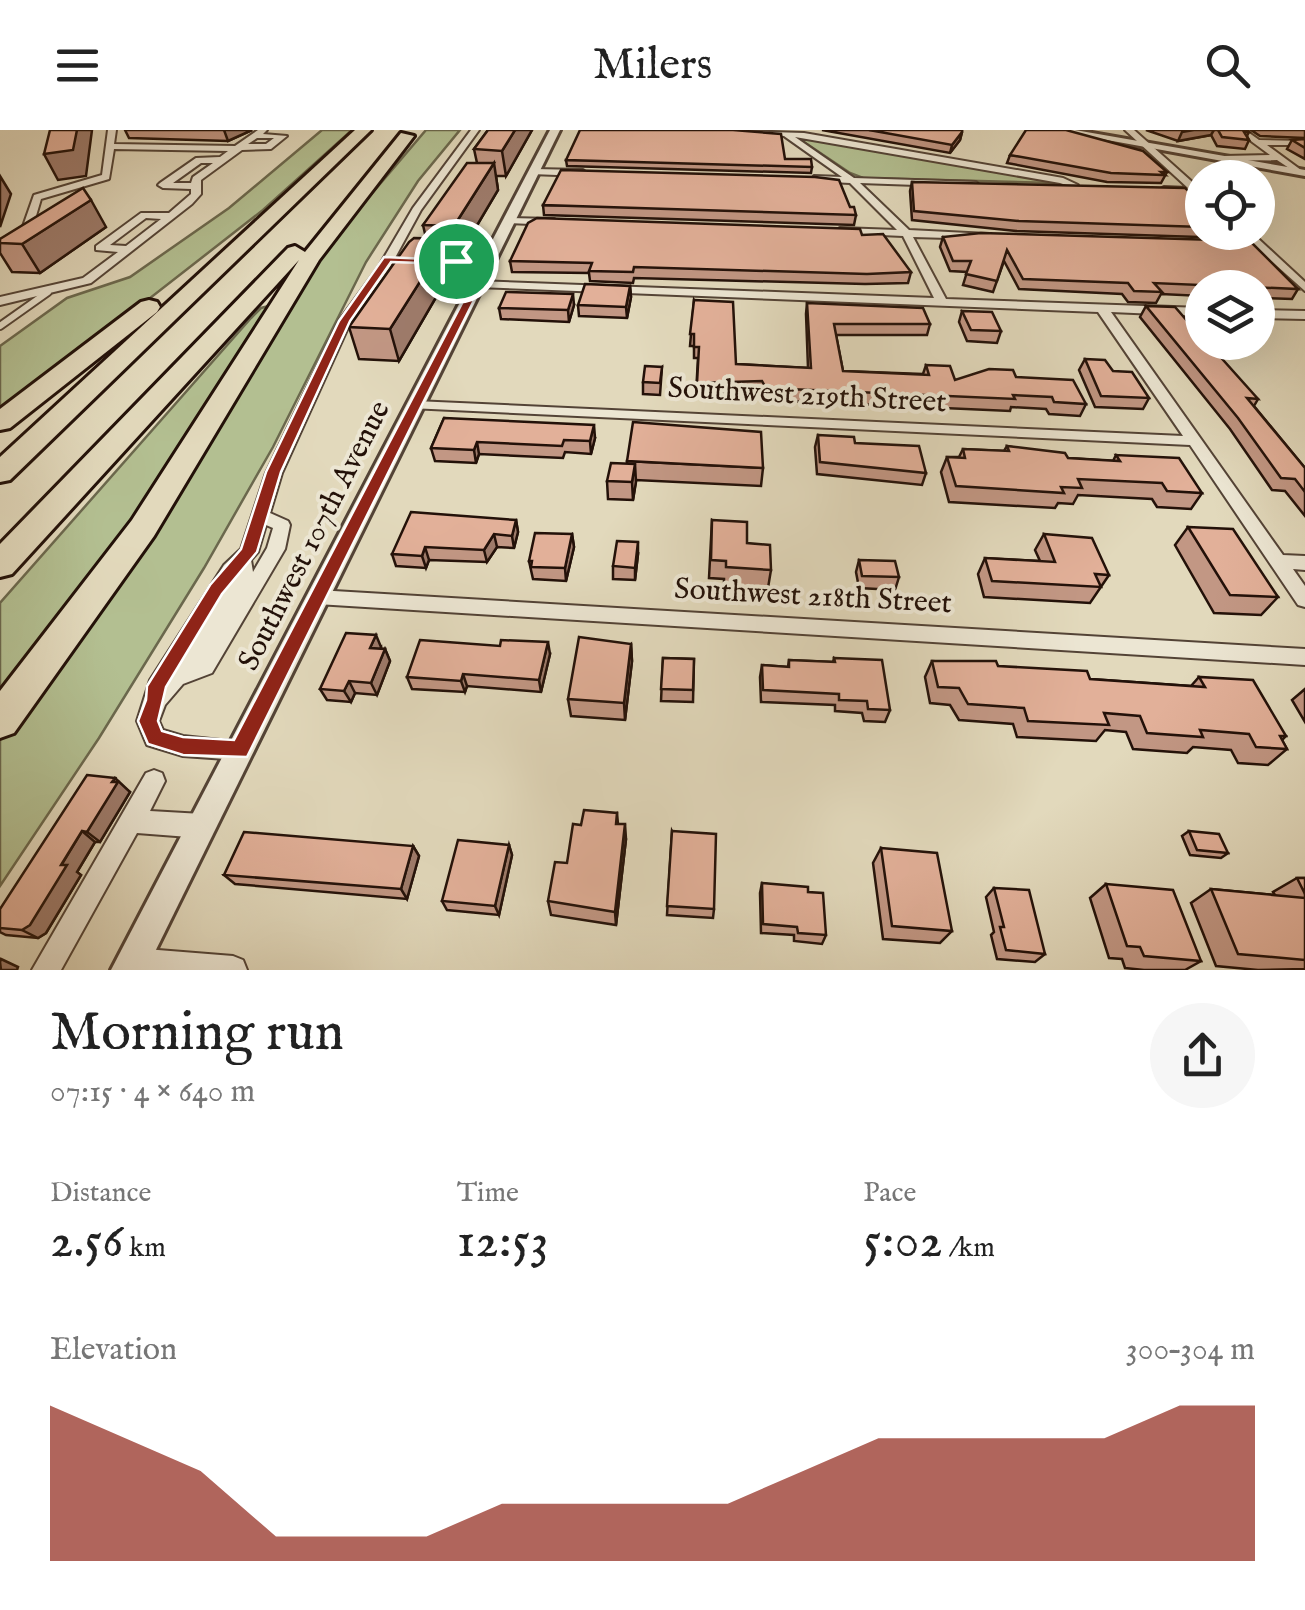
<!DOCTYPE html>
<meta charset="utf-8">
<style>
body{margin:0;font-family:"IM FELL English",serif;background:#f6f6f6;color:#222;height:100vh;display:flex;flex-direction:column;font-size:38px;white-space:nowrap}
*{box-sizing:border-box;margin:0}
p{font-size:32px;color:#767676}
.icon{flex:none;width:55px;height:55px;fill:none;stroke:currentColor;stroke-width:2;stroke-linecap:round;stroke-linejoin:round}
.map{position:relative;height:840px;overflow:hidden}
.panel{display:flex;flex-direction:column;background:#fff;flex:1}
.panel>*{flex:none}
.tools{position:absolute;left:1185px;top:30px;display:grid;gap:20px}
.tools a{display:grid;place-items:center;width:90px;height:90px;border-radius:50%;background:#fff;box-shadow:0 10px 40px #0002;font-size:50px}
.pin{position:absolute;display:grid;place-items:center;width:85px;height:85px;color:#fff;margin:-42px;border:5px solid #fff;border-radius:50%;box-shadow:0 2px 10px #0007}
.round{display:grid;place-items:center;flex:none;width:105px;height:105px;border-radius:52px;background:#f6f6f6}
.head{display:flex;align-items:center;justify-content:space-between;height:170px;padding:0 50px}
h1{font-size:55px;font-weight:600;line-height:75px}
.stats{display:grid;grid-template-columns:repeat(3,1fr);gap:15px;height:170px;padding:10px 50px}
.stats div{display:grid;align-content:center}
.stats b{font-size:50px;font-weight:600}
.stats small{font-size:28px;font-weight:400}
.stats p{font-size:28px}
.chart{height:280px;padding:20px 50px}
.chart p{display:flex;justify-content:space-between}
.chart svg{width:100%;height:180px;margin-top:10px;fill:#8f2418;opacity:.7}
header{display:flex;justify-content:space-between;align-items:center;height:130px;padding:0 50px;background:#fff;font-size:45px;font-weight:600}
.map>svg:first-child{display:block}
</style>
<header><svg class="icon" aria-label="menu" viewBox="0 0 24 24"><path d="M4 6h16M4 12h16M4 18h16"/></svg>Milers<svg class="icon" aria-label="search" viewBox="0 0 24 24"><circle cx="10" cy="10" r="6"/><path d="M15 15l6 6"/></svg></header>
<div class="map">
<svg width="1305" height="840" viewBox="0 0 1305 840">
<rect width="100%" height="100%" fill="#e2d9bc"/>
<filter id="stains"><feTurbulence type="fractalNoise" baseFrequency=".002" numOctaves="4"/><feColorMatrix values="0 0 0 0 .2 0 0 0 0 .09 0 0 0 0 .02 0 0 0 .5 -.17"/></filter>
<radialGradient id="worn" r=".72"><stop offset=".6" stop-color="#630" stop-opacity="0"/><stop offset="1" stop-color="#630" stop-opacity=".3"/></radialGradient>
<g fill="#b3bf91" stroke="#6b684d" stroke-width="2.5">
<polygon points="322,0 352,0 263,80 0,285 0,216 67,168 130,147 229,78"/>
<polygon points="426,0 460,0 418,51 366,132 273,317 204,438 99,608 0,756 0,610 67,520 322,122"/>
<polygon points="804,8 1052,51 1054,53 863,48 850,43 801,10"/>
<polygon points="269,176 148,380 0,579 0,473 251,188 261,178"/>
</g>
<g fill="none" stroke-linecap="round" stroke-linejoin="round">
<g stroke="#534336" stroke-width="10">
<polyline id="service" points="0,196 48,162"/>
</g>
<g stroke="#534336" stroke-width="4">
<g id="minor">
<path d="M108 0H116L114 14 235 16 258 0H267L263 4 287 6 271 19 242 20 201 50V64L192 74 91 153 0 175V167L83 148 118 122 96 120V116L141 83H169L191 64V59L163 58 158 55 160 53 196 28 220 27 228 21 114 19 109 49 41 69 30 106 0 122V115L21 102 34 65 102 45ZM257 8H274L266 14H248ZM201 33H213L193 47 191 53H173ZM146 88 161 89 126 116 110 115Z"/>
<path d="M471 0H479L421 80 390 137 351 191 282 343 270 383 288 391 290 395 285 419 212 543 183 554 165 575 159 591 163 600 183 606 248 613 251 620 248 627 240 630 183 626 147 615 137 591 150 550 224 435 241 419 266 343 339 191 379 136 413 78ZM266 395 273 398 267 418 253 442 251 430 258 422Z"/>
<polygon points="708,0 804,3 1063,48 1078,55 1078,59 1060,53 795,7 854,48 976,52 978,54 973,57 860,53 909,100 988,104 989,106 984,109 913,107 946,169 1202,178 1202,186 1111,182 1283,425 1305,426 1305,440 1293,439 1305,456 1305,477 1298,475 1190,315 410,278 408,275 415,271 1183,306 1098,182 477,157 471,154 477,151 934,168 903,106 836,103 835,101 840,98 897,100 850,53 811,51 814,46 842,47 784,6"/>
<polygon points="1125,0 1134,0 1200,59 1201,64 1161,62 1159,60 1164,57 1188,58"/>
<polygon points="1236,0 1245,0 1259,10 1305,11 1305,15 1267,15 1305,43 1298,44 1277,30 1221,31 1224,26 1270,25"/>
<polygon points="534,39 583,40 587,43 583,46 531,44"/>
<polygon points="509,88 554,89 559,92 554,95 505,93 504,91"/>
<polygon points="1239,102 1251,102 1305,152 1305,161"/>
<polygon points="428,127 488,129 493,132 488,135 424,132 423,130"/>
<polygon points="1258,180 1305,181 1305,189 1258,188"/>
<polygon points="317,460 1305,519 1305,535 317,474 310,472 308,467 310,462"/>
<polygon points="154,640 162,643 165,651 150,681 202,684 210,688 214,696 210,704 202,708 137,703 61,840 32,840 146,643"/>
<polygon points="133,818 233,826 243,830 247,840 123,840 120,831 124,822"/>
</g>
</g>
<g stroke="#534336" stroke-width="6">
<g id="tertiary">
<polygon points="550,0 560,0 146,840 111,840"/>
<polygon points="1052,0 1075,0 1305,40 1305,46"/>
</g>
</g>
<g stroke="#231109" stroke-width="6">
<g id="motorway">
<polygon points="355,0 371,0 10,350 0,352 0,327"/>
<polygon points="401,3 414,6 319,130 154,406 14,603 0,608 0,561 132,390 299,130 12,444 0,447 0,414 288,118 295,116 305,122"/>
<polygon points="149,170 157,172 160,177 157,182 10,298 0,300 0,279 141,172"/>
</g>
</g>
<use href="#service" stroke="#ece6d3" stroke-width="6"/>
<use href="#minor" fill="#ece6d3" fill-rule="evenodd"/>
<use href="#tertiary" fill="#ece6d3" fill-rule="evenodd"/>
<use href="#motorway" fill="#e2d9bc" fill-rule="evenodd"/>
</g>
<g fill="#c29784" stroke="#231109" stroke-width="2.5">
<polygon points="125,0 252,0 228,11 129,8"/>
<polygon points="488,0 532,0 506,46 496,46 498,60 460,124 450,124 453,138 399,231 359,229 349,197 426,108 423,95 477,33 474,19"/>
<polygon points="822,0 962,0 962,2 960,10 950,23"/>
<polygon points="1146,0 1247,0 1249,2 1247,6 1249,10 1245,19 1217,16 1211,5 1178,11"/>
<polygon points="1251,0 1305,0 1305,8 1260,6"/>
<polygon points="1305,9 1305,29 1287,19 1292,10"/>
<polygon points="1010,25 1167,42 1161,53 1107,52 1007,33"/>
<polygon points="785,29 812,37 811,43 567,36 566,30"/>
<polygon points="912,52 1202,72 1202,102 1232,102 1229,108 1016,101 912,90 910,61"/>
<polygon points="543,75 850,77 856,85 854,95 544,85"/>
<polygon points="106,97 40,143 12,142 0,123 0,109"/>
<polygon points="862,105 911,142 908,153 865,154 634,148 633,153 590,151 589,143 512,142 510,131"/>
<polygon points="943,107 1298,159 1292,169 1258,168 1258,158 1202,158 1202,166 1161,164 1156,173 1128,172 1122,164 1019,159 1004,131 993,162 963,155 967,142 950,141 940,117"/>
<polygon points="630,156 631,167 627,188 579,186 578,175"/>
<polygon points="694,170 736,234 808,238 806,184 807,173 930,194 927,205 836,205 843,241 923,244 926,235 955,250 1016,247 1086,274 1080,286 1049,284 1046,279 1011,277 1010,281 765,270 760,263 696,264 698,228 694,228 694,216 690,216"/>
<polygon points="574,175 569,192 501,189 499,178"/>
<polygon points="1146,176 1258,269 1254,276 1305,338 1305,386 1285,361 1272,360 1230,299 1140,187"/>
<polygon points="962,181 1001,201 997,213 967,211 959,192"/>
<polygon points="1085,229 1113,241 1149,268 1143,279 1095,277 1079,240"/>
<polygon points="662,237 660,265 643,264 643,252"/>
<polygon points="444,288 595,308 591,324 565,322 563,328 479,324 476,333 435,331 431,318"/>
<polygon points="818,305 855,313 926,343 922,355 817,344 815,317"/>
<polygon points="1007,316 1068,328 1113,331 1116,325 1202,363 1191,379 1157,377 1152,369 1078,365 1073,374 1058,373 1055,378 949,372 941,342 947,327 959,327 963,319 1004,321"/>
<polygon points="627,331 763,338 761,356 636,350 633,370 608,369 607,351 627,334"/>
<polygon points="516,390 518,402 514,418 497,417 487,432 429,430 426,438 396,436 392,424"/>
<polygon points="712,390 747,413 771,440 768,458 724,455 724,449 709,448"/>
<polygon points="1188,397 1278,467 1261,485 1214,483 1175,415"/>
<polygon points="572,404 574,417 566,451 533,449 529,431"/>
<polygon points="1044,404 1109,445 1090,473 984,467 978,444 985,428 1040,431 1035,420"/>
<polygon points="638,424 635,450 613,449 613,436"/>
<polygon points="859,430 899,447 895,460 859,458 856,442"/>
<polygon points="631,514 632,531 625,590 571,586 568,569"/>
<polygon points="381,517 381,519 385,519 390,531 377,565 355,563 351,572 327,570 320,559"/>
<polygon points="550,524 541,562 467,556 465,562 412,559 407,547"/>
<polygon points="663,528 694,529 693,572 661,571"/>
<polygon points="834,528 890,580 885,592 864,591 862,583 835,581 835,575 761,572 760,547 762,535 788,537 789,530 833,532"/>
<polygon points="932,531 998,536 1090,549 1191,556 1199,547 1286,606 1282,610 1287,619 1268,635 1238,633 1231,620 1193,617 1187,623 1133,619 1126,602 1105,600 1096,611 1017,607 1013,594 959,590 950,575 930,573 925,547"/>
<polygon points="1305,559 1305,592 1292,570"/>
<polygon points="126,659 130,662 100,712 95,712 77,742 81,745 46,803 38,808 6,805 0,802 0,779"/>
<polygon points="617,683 618,694 626,709 616,795 551,785 548,771 567,733 581,695"/>
<polygon points="672,701 714,779 713,788 667,785"/>
<polygon points="1189,701 1228,723 1221,728 1190,725 1182,706"/>
<polygon points="509,715 512,725 499,785 447,780 442,771"/>
<polygon points="413,716 419,726 407,769 235,754 224,745"/>
<polygon points="881,718 952,801 940,813 883,809 873,733"/>
<polygon points="1297,748 1305,748 1305,839 1258,840 1216,836 1191,773 1211,759 1275,765 1273,762"/>
<polygon points="762,753 808,762 826,805 822,814 794,811 794,805 761,803 760,763"/>
<polygon points="1106,754 1201,831 1185,840 1144,840 1125,838 1122,829 1109,828 1090,768"/>
<polygon points="994,758 1045,824 1035,832 997,829 991,805 994,802 986,767"/>
</g>
<g fill="#9e7b6b" stroke="#231109" stroke-width="2.5">
<polygon points="77,0 92,0 86,46 58,50 44,24"/>
<polygon points="224,0 252,0 228,11"/>
<polygon points="515,0 532,0 506,46 502,21"/>
<polygon points="1194,0 1214,0 1211,5 1178,11 1182,2"/>
<polygon points="962,2 960,10 950,23 952,15"/>
<polygon points="494,33 498,60 460,124 454,96"/>
<polygon points="0,46 11,64 0,97"/>
<polygon points="91,70 106,97 40,143 22,114"/>
<polygon points="447,109 453,138 399,231 390,199"/>
<polygon points="630,156 631,167 627,188 626,177"/>
<polygon points="573,164 574,175 569,192 568,180"/>
<polygon points="594,295 595,308 591,324 590,311"/>
<polygon points="477,312 479,324 476,333 474,320"/>
<polygon points="635,334 636,352 633,370 632,352"/>
<polygon points="516,390 518,402 514,418 512,406"/>
<polygon points="494,404 497,417 487,432 484,420"/>
<polygon points="572,404 574,417 566,451 565,438"/>
<polygon points="638,412 638,424 635,450 635,438"/>
<polygon points="425,417 429,430 426,438 422,426"/>
<polygon points="376,505 381,517 376,530 370,518"/>
<polygon points="548,512 550,524 541,562 539,550"/>
<polygon points="631,514 632,531 625,590 624,573"/>
<polygon points="385,519 390,531 377,565 371,553"/>
<polygon points="463,544 467,556 465,562 461,551"/>
<polygon points="349,551 355,563 351,572 344,561"/>
<polygon points="115,648 130,662 100,712 87,702"/>
<polygon points="625,694 626,709 616,795 615,782"/>
<polygon points="82,701 95,712 77,742 81,745 46,803 38,808 22,800"/>
<polygon points="509,715 512,725 499,785 495,776"/>
<polygon points="413,716 419,726 407,769 401,759"/>
<polygon points="1,829 18,837 17,840 1,840 0,832"/>
</g>
<g fill="#e2b099" stroke="#231109" stroke-width="2.5">
<polygon points="50,0 77,0 73,20 44,24"/>
<polygon points="488,0 515,0 502,21 474,19"/>
<polygon points="580,0 733,0 781,4 785,29 811,29 812,37 566,30"/>
<polygon points="869,0 962,0 962,2 952,15"/>
<polygon points="1026,0 1066,0 1143,21 1167,42 1161,42 1165,45 1111,43 1010,25"/>
<polygon points="1218,0 1247,0 1249,2 1244,2 1249,10 1222,7"/>
<polygon points="1305,9 1305,18 1292,10"/>
<polygon points="467,33 494,33 454,96 423,95"/>
<polygon points="561,40 815,47 839,50 850,77 854,77 856,85 543,75"/>
<polygon points="912,52 1185,58 1202,72 1202,97 1019,91 914,81"/>
<polygon points="83,58 91,70 22,114 0,113 0,109"/>
<polygon points="537,88 860,99 862,105 883,104 911,142 867,144 634,137 633,142 589,141 592,133 510,131 528,93"/>
<polygon points="981,103 1250,111 1298,159 1154,153 1162,162 1134,161 1128,153 1023,149 1007,120 997,151 966,144 971,131 953,131 943,107"/>
<polygon points="414,108 447,109 390,199 349,197 409,112"/>
<polygon points="585,154 630,156 626,177 578,175"/>
<polygon points="506,162 573,164 568,180 499,178"/>
<polygon points="694,170 733,172 736,234 811,238 807,173 923,178 930,194 834,194 843,241 929,245 926,235 950,236 955,250 989,239 1013,240 1016,247 1073,250 1086,274 1054,272 1052,267 1013,265 1015,269 766,258 762,251 697,253 699,217 694,217 694,204 690,204"/>
<polygon points="1146,176 1175,177 1202,208 1202,212 1207,212 1258,269 1247,268 1305,338 1305,362 1295,349 1281,348 1238,288"/>
<polygon points="962,181 992,182 1001,201 971,200"/>
<polygon points="1085,229 1105,230 1113,241 1132,242 1149,268 1101,266"/>
<polygon points="645,236 662,237 660,253 643,252"/>
<polygon points="444,288 594,295 590,311 564,310 562,316 477,312 474,320 431,318"/>
<polygon points="633,292 761,302 763,338 627,331"/>
<polygon points="818,305 854,307 855,313 919,316 926,343 820,332"/>
<polygon points="1007,316 1065,323 1068,328 1120,331 1116,325 1179,328 1202,363 1167,361 1162,353 1078,349 1082,358 1061,357 1064,363 956,356 947,327 965,328 963,319 1009,321"/>
<polygon points="611,333 635,334 632,352 607,351"/>
<polygon points="411,382 516,390 512,406 494,404 484,420 425,417 422,426 392,424"/>
<polygon points="712,390 747,392 747,413 770,415 771,440 726,437 726,431 711,430"/>
<polygon points="1188,397 1233,399 1278,467 1230,465"/>
<polygon points="535,403 572,404 565,438 531,437 532,431 529,431"/>
<polygon points="1044,404 1092,408 1109,445 1095,444 1101,457 992,451 985,428 1055,432"/>
<polygon points="617,411 638,412 635,438 613,436"/>
<polygon points="859,430 895,431 899,447 862,446"/>
<polygon points="346,503 376,505 370,518 385,519 371,553 349,551 344,561 320,559"/>
<polygon points="579,507 631,514 624,573 568,569"/>
<polygon points="420,510 500,516 501,510 548,512 539,550 463,544 461,551 407,547"/>
<polygon points="663,528 694,529 693,560 661,559"/>
<polygon points="834,528 882,530 890,580 868,579 867,571 839,570 839,564 763,560 762,535 789,537 789,530 835,532"/>
<polygon points="932,531 996,531 998,536 1087,541 1090,549 1205,557 1199,547 1253,550 1286,606 1280,606 1287,619 1256,617 1249,604 1200,600 1203,607 1147,603 1140,586 1104,583 1109,595 1028,591 1024,578 968,574 959,558 938,557"/>
<polygon points="87,645 115,648 112,652 118,652 87,702 82,701 61,735 67,735 30,795 22,800 0,798 0,779"/>
<polygon points="584,680 617,683 616,694 625,694 615,782 548,771 555,732 567,733 573,694 581,695"/>
<polygon points="672,701 716,704 714,779 667,776"/>
<polygon points="1189,701 1219,704 1228,723 1197,720"/>
<polygon points="244,702 413,716 401,759 224,745"/>
<polygon points="458,710 509,715 495,776 442,771"/>
<polygon points="881,718 937,723 952,801 892,796"/>
<polygon points="1297,748 1305,748 1305,764"/>
<polygon points="762,753 808,757 808,762 823,763 826,805 798,803 797,797 763,794"/>
<polygon points="1106,754 1173,760 1201,831 1144,826 1140,817 1127,816"/>
<polygon points="994,758 1029,760 1045,824 1006,820 1000,797 1004,797"/>
<polygon points="1211,759 1305,768 1305,830 1238,824"/>
</g>
<path fill="#8f2418" stroke="#fff" stroke-width="2.5" fill-rule="evenodd" d="M384 127 493 132 247 627 183 625 148 614 138 591 146 570 147 556 210 455 241 419 266 342 339 191ZM391 132 482 135 234 610 183 607 162 601 158 591 166 557 222 464 257 422 281 342 350 191Z"/>
<g text-anchor="middle" dominant-baseline="central" stroke-width="8" stroke-linejoin="round" paint-order="stroke">
<g font-size="30" fill="#231109" stroke="#ece6d3">
<text transform="translate(807 266) rotate(3)">Southwest 219th Street</text>
<text transform="translate(315 406) rotate(-63)">Southwest 107th Avenue</text>
<text transform="translate(813 467) rotate(3)">Southwest 218th Street</text>
</g>
</g>
<rect width="100%" height="100%" filter="url(#stains)"/>
<rect width="100%" height="100%" fill="url(#worn)"/>
</svg>
<div class="tools">
<a><svg class="icon" aria-label="locate" viewBox="0 0 24 24"><circle cx="12" cy="12" r="6"/><path d="M12 2v4M12 18v4M2 12h4M18 12h4"/></svg></a>
<a><svg class="icon" aria-label="layers" viewBox="0 0 24 24"><path d="M12 4l9 5-9 5-9-5zM3 14l9 5 9-5"/></svg></a>
</div>
<div class="pin" style="left:456px;top:131px;background:#1e9e55"><svg class="icon" aria-label="arrive" viewBox="0 0 24 24"><path d="M6 21V4h12l-3 4 3 4H6"/></svg></div>
</div>
<section class="panel">
<div class="head"><div><h1>Morning run</h1><p>07:15 · 4 × 640 m</p></div><a class="round"><svg class="icon" aria-label="share" viewBox="0 0 24 24"><path d="M12 15V3M7 8l5-5 5 5M5 13v7h14v-7"/></svg></a></div>
<div class="stats">
<div><p>Distance</p><b>2.56<small> km</small></b></div>
<div><p>Time</p><b>12:53</b></div>
<div><p>Pace</p><b>5:02<small> /km</small></b></div>
</div>
<div class="chart"><p><span>Elevation</span>300–304 m</p>
<svg viewBox="0 0 160 44" preserveAspectRatio="none"><path d="M0 44V6L10 14L20 22L30 38L40 38L50 38L60 30L70 30L80 30L90 30L100 22L110 14L120 14L130 14L140 14L150 6L160 6V44z"/></svg>
</div>
</section>
